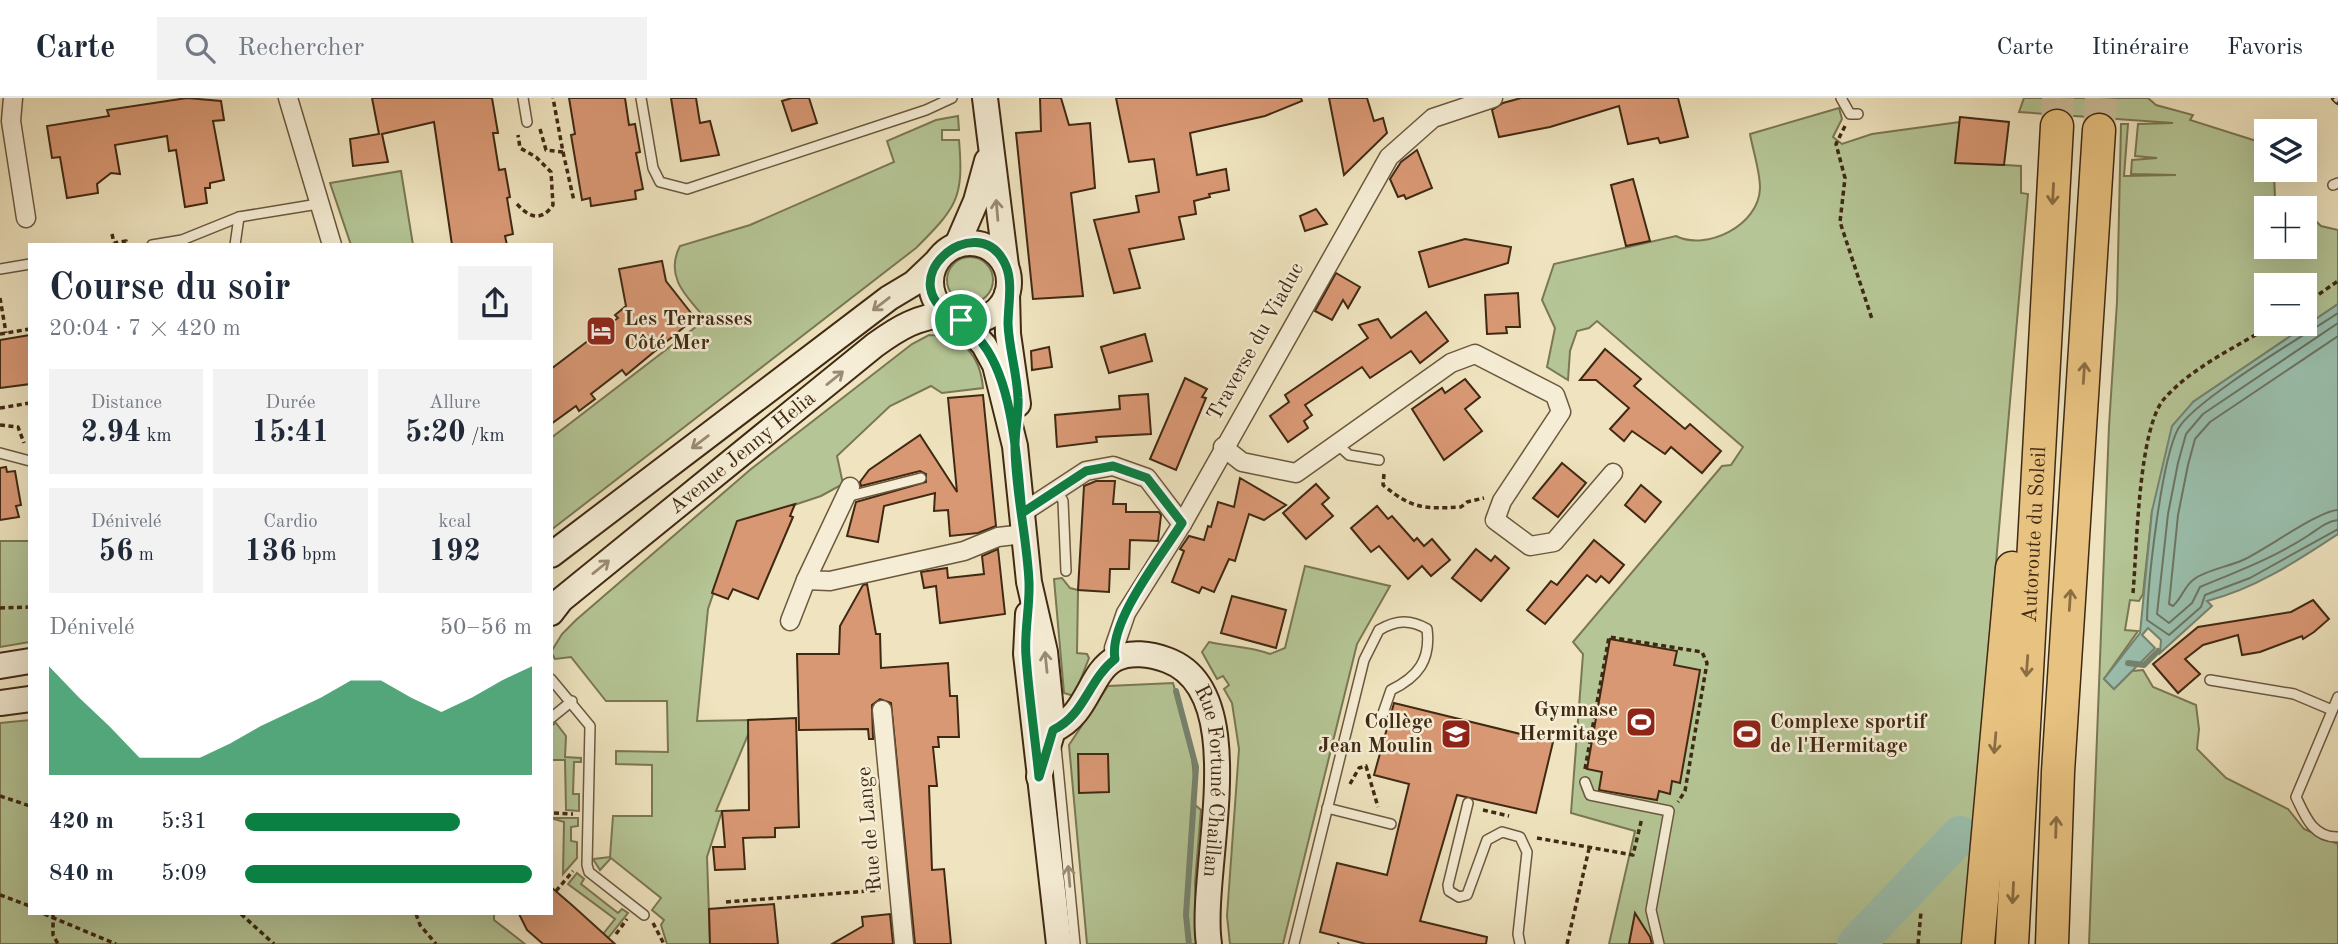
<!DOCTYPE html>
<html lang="fr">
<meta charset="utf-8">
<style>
body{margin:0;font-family:"Old Standard TT",serif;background:#f2f2f3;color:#1f2937;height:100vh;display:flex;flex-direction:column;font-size:26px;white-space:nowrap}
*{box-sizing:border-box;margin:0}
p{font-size:23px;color:#747a83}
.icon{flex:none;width:38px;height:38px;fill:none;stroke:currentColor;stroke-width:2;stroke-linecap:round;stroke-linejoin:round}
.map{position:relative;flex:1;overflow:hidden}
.side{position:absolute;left:28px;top:145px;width:525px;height:672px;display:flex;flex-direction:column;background:#fff;border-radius:0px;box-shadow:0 7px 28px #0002}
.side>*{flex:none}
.tools{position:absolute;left:2254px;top:21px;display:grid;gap:14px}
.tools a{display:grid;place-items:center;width:63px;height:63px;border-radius:0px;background:#fff;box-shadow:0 7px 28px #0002;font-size:35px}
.pin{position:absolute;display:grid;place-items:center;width:60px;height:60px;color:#fff;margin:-30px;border:4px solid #fff;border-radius:50%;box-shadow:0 2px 7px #0007}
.round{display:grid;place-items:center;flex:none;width:74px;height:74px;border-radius:0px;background:#f2f2f3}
.summary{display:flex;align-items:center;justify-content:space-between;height:119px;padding:0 21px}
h1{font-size:38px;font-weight:700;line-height:52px}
.stats{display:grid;grid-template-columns:repeat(3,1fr);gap:10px;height:119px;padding:7px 21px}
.stats div{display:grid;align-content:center;border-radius:0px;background:#f2f2f3;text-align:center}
.stats b{font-size:30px;font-weight:700}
.stats small{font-size:19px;font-weight:400}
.stats p{font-size:19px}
.chart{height:196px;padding:14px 21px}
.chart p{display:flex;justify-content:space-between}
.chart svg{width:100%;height:126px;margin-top:7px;fill:#0b8043;opacity:.7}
ul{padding:0 21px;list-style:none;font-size:23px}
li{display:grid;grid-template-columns:112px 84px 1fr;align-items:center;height:52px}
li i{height:18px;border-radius:9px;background:#0b8043}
header{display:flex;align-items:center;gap:42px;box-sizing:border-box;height:98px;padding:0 35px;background:#fff;border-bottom:2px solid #e0e1e3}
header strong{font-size:33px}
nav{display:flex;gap:38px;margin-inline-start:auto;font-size:24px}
.search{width:490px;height:63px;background:#f2f2f3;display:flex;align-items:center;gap:18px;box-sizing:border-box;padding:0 24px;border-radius:0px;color:#747a83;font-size:26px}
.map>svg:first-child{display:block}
</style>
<header>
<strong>Carte</strong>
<div class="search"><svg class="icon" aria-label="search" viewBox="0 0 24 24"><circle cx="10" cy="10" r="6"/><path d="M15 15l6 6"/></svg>Rechercher</div>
<nav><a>Carte</a><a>Itinéraire</a><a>Favoris</a></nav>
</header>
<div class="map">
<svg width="2338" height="846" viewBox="0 0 2338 846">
<rect width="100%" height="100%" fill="#efe4bf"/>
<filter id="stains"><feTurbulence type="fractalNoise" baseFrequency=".00286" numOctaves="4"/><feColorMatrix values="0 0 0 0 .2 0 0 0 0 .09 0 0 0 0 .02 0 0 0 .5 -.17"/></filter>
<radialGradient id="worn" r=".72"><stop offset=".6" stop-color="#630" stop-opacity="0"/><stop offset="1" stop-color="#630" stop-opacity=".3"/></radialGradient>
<g fill="#b5c595" stroke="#7a7754" stroke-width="2" fill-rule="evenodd">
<path d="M2024 0H2148L2156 7 2193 17 2190 22 2266 46V72H2285L2274 76 2275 100 2298 110H2266V149H2305V113L2321 128 2338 132V206L2193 304 2152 413 2143 496 2139 503 2130 502 2125 532 2138 533 2104 581 2114 591 2132 573 2143 572 2153 589 2196 607 2199 631 2197 651 2226 680 2288 711 2304 731 2338 746V846H2089L2109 328 2117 204 2121 26H2128L2124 78 2176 77 2131 76 2132 62 2157 60 2135 58 2138 26 2173 25 2019 14ZM2266 187H2305V226H2266Z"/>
<path d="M1839 10 1842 21 1833 39 1842 46 1872 36 1960 24 1956 64 2021 68V95L2028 96 1963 846H1875L1940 780 1941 766 1964 742 1955 732 1843 846H1609L1635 733 1571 715 1583 556 1573 544 1722 368 1731 367 1743 349 1597 223 1589 230 1577 233 1570 253 1568 282 1547 269 1555 230 1542 202 1554 166 1676 138C1706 153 1759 128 1760 90 1760 73 1753 53 1750 36Z"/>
<path d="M958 18 959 32H942V42H959C964 100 957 109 916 150L551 432V340L706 221C687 199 664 179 680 148L750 127 894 64 887 43 936 22Z"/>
<polygon points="401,73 413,147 351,147 330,85"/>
<circle cx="970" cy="182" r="23"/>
<path d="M929 237C963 238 980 256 983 290L942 295 931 288 890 308 837 358 843 386 821 398 737 426 708 511 697 623 754 622 753 625 716 713H722L707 759 710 846H667L661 827 664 822 652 812 661 800 611 760 600 772 593 761 610 759 613 718H652V667L616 666V653L668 654 667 603H606L571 559 555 561 551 554 562 536 576 522 751 371 912 246Z"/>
<polygon points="0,443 30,443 30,544 0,549"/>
<path d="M1305 468 1390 488 1357 546 1283 846H1230L1227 818 1239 651 1232 605 1224 591 1229 587 1223 578 1217 581 1202 554 1209 544C1231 549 1249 548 1270 556L1285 550Z"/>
<polygon points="1062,480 1070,490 1078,492 1077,555 1087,556 1089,560 1074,598 1064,595 1054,481"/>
<path d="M1173 585C1185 626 1197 663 1194 706L1201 712 1195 785 1197 846H1087L1069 647 1108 588Z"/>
<polygon points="30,622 30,816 494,816 494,822 525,846 0,846 0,625"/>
<polygon points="556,625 566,638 565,659 581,660 581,664 574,664 573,696 579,696 579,713 566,712 565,662 551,662 551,628"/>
<polygon points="551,720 578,720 578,728 571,729 571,743 577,744 577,760 563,776 564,724"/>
<polygon points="577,775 584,781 581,786 618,815 622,811 628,815 608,840 603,836 615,821 568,786"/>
</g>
<path fill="#9abfad" stroke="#76836f" stroke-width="2" d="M2338 206V436C2297 463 2255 491 2207 503L2212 508 2160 555 2161 542 2148 530 2142 537 2155 550 2114 591 2104 581 2140 535 2152 413 2172 328 2193 304Z"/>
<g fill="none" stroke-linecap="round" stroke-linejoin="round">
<g stroke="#6d7460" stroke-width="2">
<path d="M2338 215C2305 237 2194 302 2178 331 2161 363 2148 484 2147 522L2169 537 2201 509 2205 497 2250 480 2338 431"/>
<path d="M2338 225 2203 316 2186 336 2178 365 2168 416 2157 516 2169 525 2192 505 2200 489C2238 473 2274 460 2309 437 2318 431 2327 423 2338 422"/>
<path d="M2338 238 2210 324 2195 341 2188 367 2178 417 2169 506 2173 508C2182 500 2184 489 2193 482 2205 472 2228 469 2243 462 2265 452 2320 412 2338 412"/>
</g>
<g stroke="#76836f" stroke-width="6">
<polyline points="2128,565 2144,567 2158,553"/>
<polyline points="1176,593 1196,669 1186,817 1189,846"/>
</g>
<polyline stroke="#9abfad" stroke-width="38" points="1856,846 1960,737"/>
</g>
<g fill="#d99874" stroke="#402913" stroke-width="2">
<polygon points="187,0 221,3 224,22 213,23 224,82 210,85 210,90 205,90 207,105 185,109 176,52 169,53 167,38 115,47 120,76 111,75 97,86 98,95 67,100 60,59 52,60 47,28 109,18 107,12"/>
<polygon points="372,0 492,0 498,35 493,35 499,72 505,71 510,99 507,100 513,136 505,138 507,147 452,147 434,24 382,36 388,64 353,68 350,41 379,36"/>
<polygon points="569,0 625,0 629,27 635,26 640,54 636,55 643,91 635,93 636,101 591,108 590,100 582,102 571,37 575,36"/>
<polygon points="671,0 696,0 700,25 710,23 719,57 681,63"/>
<polygon points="792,0 809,0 817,25 792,33 782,3"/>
<polygon points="1040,0 1061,0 1069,27 1090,25 1095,90 1071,95 1083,198 1033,201 1016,35 1041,33"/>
<polygon points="1116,0 1301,0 1302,3 1265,18 1190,35 1197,77 1226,71 1229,92 1209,96 1210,99 1194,103 1196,116 1179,119 1184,141 1129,151 1140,190 1114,195 1094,122 1139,114 1136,98 1159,94 1154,61 1129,64"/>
<polygon points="1329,0 1367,0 1374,23 1383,20 1387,35 1344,77"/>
<polygon points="1521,0 1678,0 1688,39 1660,45 1658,40 1628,46 1619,8 1550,29 1499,39 1492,12 1503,5"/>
<polygon points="1960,19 2009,24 2004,67 1955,65"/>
<polygon points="1417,52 1432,90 1406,101 1404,97 1398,99 1390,81 1401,64"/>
<polygon points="1633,81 1650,143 1626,148 1611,87"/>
<polygon points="1316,111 1327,126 1305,133 1300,118"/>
<polygon points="1465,141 1511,149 1508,165 1429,189 1419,154"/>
<polygon points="662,163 666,183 695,220 626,277 622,272 591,296 595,301 579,313 576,308 551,326 551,271 618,220 615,217 626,208 619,171"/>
<polygon points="1336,175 1360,189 1348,210 1343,202 1332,222 1315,213"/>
<polygon points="1518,195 1520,229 1506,229 1507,235 1487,236 1485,197"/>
<polygon points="1426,214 1448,243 1420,265 1411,253 1370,280 1362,269 1305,307 1312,317 1304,323 1308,330 1288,344 1270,318 1289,304 1285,297 1368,240 1359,227 1378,221 1391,240"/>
<polygon points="1145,236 1152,263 1109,275 1101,249"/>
<polygon points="30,237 30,286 0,290 0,242"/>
<polygon points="1049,249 1052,269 1032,272 1031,253"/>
<polygon points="1605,251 1641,281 1634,288 1685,331 1690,326 1721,353 1702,375 1671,349 1665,356 1632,333 1624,343 1610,331 1629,310 1596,282 1580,282"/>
<polygon points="1185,280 1207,291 1202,299 1206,300 1176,372 1150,361"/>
<polygon points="1465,281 1480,299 1465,311 1482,333 1444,362 1412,311 1442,290 1445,295"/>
<polygon points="1148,296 1151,336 1096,339 1097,344 1057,349 1055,317 1120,311 1119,298"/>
<polygon points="983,297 996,428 978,435 950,438 948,412 934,413 935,395 884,408 878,444 847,438 856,404 926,384 926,376 920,373 861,388 860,384 869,372 920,337 957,394 948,300"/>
<polygon points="1562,365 1586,385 1558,419 1533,400"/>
<polygon points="6,369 7,374 15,373 21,407 16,408 19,419 0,422 0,370"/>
<polygon points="1240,380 1286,407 1264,422 1249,416 1235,463 1229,461 1214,494 1202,489 1199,495 1172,484 1184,453 1180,451 1189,438 1204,442 1208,428 1211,429 1218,404 1234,409"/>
<polygon points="1096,383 1115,383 1113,406 1126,406 1126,414 1159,414 1161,417 1158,443 1130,442 1129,471 1110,471 1109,494 1078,492 1084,388"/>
<polygon points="1316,386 1329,400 1322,406 1333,418 1306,441 1283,415"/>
<polygon points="1641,387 1661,404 1645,424 1625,407"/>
<polygon points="795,406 790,418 793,419 758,501 733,491 728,501 712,495 737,423"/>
<polygon points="1377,408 1388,421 1392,418 1414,443 1417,440 1424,448 1432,441 1450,462 1431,478 1422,468 1408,481 1379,448 1371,454 1351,430"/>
<polygon points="1594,442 1624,467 1609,485 1601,478 1596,484 1587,477 1545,526 1527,512 1551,483 1557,487"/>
<polygon points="998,451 1005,516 940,525 936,488 924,490 921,474 947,470 948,480 984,476 982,458"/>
<polygon points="1476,451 1491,463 1495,458 1509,470 1481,503 1452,480"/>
<polygon points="867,486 876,536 880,536 881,570 948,565 950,598 957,598 959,639 938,639 939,649 933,649 937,688 929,688 932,772 944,771 951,846 915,846 891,605 880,601 872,607 873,641 869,641 868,631 799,632 797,556 839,556 840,528 863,487"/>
<polygon points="1232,498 1286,512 1276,550 1221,535"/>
<polygon points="2313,502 2329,521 2314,534 2303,541 2302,538 2260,554 2242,557 2238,537 2203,547 2185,561 2200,576 2178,595 2153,566 2198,529 2291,514"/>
<polygon points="1610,541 1677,553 1674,567 1700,572 1680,685 1672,683 1670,696 1659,693 1657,702 1599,692 1602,674 1587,671"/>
<polygon points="1394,605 1553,644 1536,715 1457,697 1420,823 1487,839 1486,846 1366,846 1320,834 1337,765 1387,777 1409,686 1374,677"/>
<polygon points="796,620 799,729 775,730 775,739 743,740 745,771 715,772 713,749 725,749 722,713 749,712 748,622"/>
<polygon points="1078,656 1108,656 1109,694 1079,695"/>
<polygon points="551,789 573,808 615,846 543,846 527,832 519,816 551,816"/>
<polygon points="774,806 778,846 710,846 709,811"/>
<polygon points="1635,815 1650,839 1652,846 1629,846"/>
<polygon points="890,816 893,846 832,846 863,828 862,819"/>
</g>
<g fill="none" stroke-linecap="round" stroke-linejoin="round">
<g stroke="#ccbf9d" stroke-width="32" stroke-dasharray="32 16" stroke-linecap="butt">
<polyline points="2057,28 2058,0"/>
<polyline points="2099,32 2101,0"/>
</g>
<g stroke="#6c583e" stroke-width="12">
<g id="lane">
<polyline points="523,0 527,24"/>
<polyline points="641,0 653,70 660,84 687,91 926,12 952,0"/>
<polyline points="1841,0 1850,16 1858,16"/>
<polyline points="2333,87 2338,85"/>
<polyline points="152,147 182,142 239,119 318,106"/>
<polyline points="235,147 239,119"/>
<polyline points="0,171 30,166"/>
<polyline points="1337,346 1349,357 1379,362"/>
<polyline points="0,355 30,363"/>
<polyline points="1057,392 1063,403 1066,473"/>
<polyline points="846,399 921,380"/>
<polyline points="551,581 590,628 587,767 589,774 644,817"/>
<polyline points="2210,582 2294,596 2332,612"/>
<path d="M2338 599 2296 699C2305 718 2313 740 2338 739"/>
<polyline points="551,620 572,603"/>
<polyline points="1056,649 1075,846"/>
<polyline points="1585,684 1590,697 1669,713 1651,812 1659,846"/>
<polyline points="1468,705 1448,787 1449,793 1459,799 1467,797 1487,742 1502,734 1520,739 1527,754 1518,836 1520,846"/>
<polyline points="1327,710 1391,726"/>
<path d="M1294 846 1364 562 1379 532C1396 522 1410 521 1427 531 1431 562 1418 579 1391 592L1382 618"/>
</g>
</g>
<g stroke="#6c583e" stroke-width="21">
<g id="street">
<polyline points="13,0 11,23 26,120"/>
<polyline points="288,0 332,147"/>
<polyline points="1223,349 1242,364 1296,375 1451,265 1475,256 1555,297 1561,314 1502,403 1495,422 1530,448 1554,444 1613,375"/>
<polyline points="850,389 806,482 830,483 964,453 998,439 1024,436"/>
<polyline points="1022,415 1086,373 1113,368 1147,380 1182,426"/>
<polyline points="790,523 806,482"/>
<polyline points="1115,561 1114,550 1126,515 1182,426 1389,59 1433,20 1493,0"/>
<polyline points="882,612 904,846"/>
</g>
</g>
<g stroke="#402913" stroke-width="28">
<g id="secondary">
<polyline points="985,0 1006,168"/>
<circle cx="970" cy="184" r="39"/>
<polyline points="957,147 976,103 987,63"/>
<polyline points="1007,196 1008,236 1018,306"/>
<polyline points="961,222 984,247 995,267 1015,348 1029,484 1045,554 1053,632 1039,679"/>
<polyline points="551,457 889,200 914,185 935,165"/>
<path id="s1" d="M551 515 561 502 875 247C900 229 917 219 948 216"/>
<polyline points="1028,516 1026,556 1059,846"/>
<polyline points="0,568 30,563"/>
<polyline points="0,605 30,601"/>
<path id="s2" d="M1053 632C1089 616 1089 575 1115 561 1130 553 1151 556 1167 562 1255 594 1198 774 1209 846"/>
</g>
</g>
<g stroke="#402913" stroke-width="35">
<g id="highway">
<polyline points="1978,846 2012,470"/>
<path id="s3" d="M2012 846 2057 28"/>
<polyline points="2052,846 2058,674 2099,32"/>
</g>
</g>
<g stroke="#402913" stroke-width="3.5" stroke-dasharray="5 3.5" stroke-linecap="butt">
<polyline points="1845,28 1836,46 1845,80 1840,124 1872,221"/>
<polyline points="540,31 546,52 563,54 553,0"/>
<polyline points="563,54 574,103"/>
<path d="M517 106C527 117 540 126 553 107L551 74 536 59 520 50 518 37"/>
<polyline points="112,136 114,145 126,143 127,147"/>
<polyline points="0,200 6,235"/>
<polyline points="2305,206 2338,183"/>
<polyline points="0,236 30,231"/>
<polyline points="0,310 30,305"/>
<polyline points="0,327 18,329 24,345"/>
<path d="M1384 376 1383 387C1412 411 1424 411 1461 409L1467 404 1484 400"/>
<path d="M2133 495C2137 451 2138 332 2164 301 2192 269 2238 248 2274 226"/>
<polyline points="0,510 30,509"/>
<polyline points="1585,671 1609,539 1702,554 1707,565 1685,693 1678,704"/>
<polyline points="1350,686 1359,670 1366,668 1378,709"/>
<polyline points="0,698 30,708"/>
<polyline points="1483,712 1509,718"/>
<polyline points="554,715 573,716"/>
<polyline points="1537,740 1633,757 1642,720"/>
<polyline points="556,793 573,773"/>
<polyline points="0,797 30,808"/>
<polyline points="726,804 881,792"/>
<polyline points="44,816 116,846"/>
<polyline points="53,816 53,837 58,846"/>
<polyline points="241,816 274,846"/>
<polyline points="416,816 420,827 436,846"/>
<polyline points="653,825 664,846"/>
<polyline points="616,836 627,821"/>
<polyline points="1338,846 1339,845"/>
<polyline points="1567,846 1589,751"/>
<polyline points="1918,846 1921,814"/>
</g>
<use href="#lane" stroke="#f5edd5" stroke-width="9"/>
<use href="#street" stroke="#f5edd5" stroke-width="18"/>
<use href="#secondary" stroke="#f5edd5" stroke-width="24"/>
<use href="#highway" stroke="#e8c280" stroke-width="32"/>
<g stroke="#402913" stroke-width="8">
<polyline id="rail" points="2335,0 2338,3"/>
</g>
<use href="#rail" stroke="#f5edd5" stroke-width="5" stroke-dasharray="16" stroke-linecap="butt"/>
</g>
<defs><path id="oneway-shaft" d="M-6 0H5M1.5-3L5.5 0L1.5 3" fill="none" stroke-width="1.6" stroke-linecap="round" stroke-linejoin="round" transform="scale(1.75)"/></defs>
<g stroke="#8c6e44">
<use href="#oneway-shaft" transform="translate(2053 96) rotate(93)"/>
<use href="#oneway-shaft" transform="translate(2084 275) rotate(-86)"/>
<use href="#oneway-shaft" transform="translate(2070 502) rotate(-86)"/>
<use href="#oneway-shaft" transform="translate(2027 568) rotate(94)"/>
<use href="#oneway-shaft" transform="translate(1995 645) rotate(95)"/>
<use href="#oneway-shaft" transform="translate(2056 729) rotate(-88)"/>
<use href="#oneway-shaft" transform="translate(2013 795) rotate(93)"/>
</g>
<g stroke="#9a8b74">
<use href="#oneway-shaft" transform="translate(997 112) rotate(-95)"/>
<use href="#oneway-shaft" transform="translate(881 206) rotate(142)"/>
<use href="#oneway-shaft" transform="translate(835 280) rotate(-39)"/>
<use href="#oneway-shaft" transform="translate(700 344) rotate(143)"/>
<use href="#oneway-shaft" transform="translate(601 469) rotate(-39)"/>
<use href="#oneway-shaft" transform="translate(1046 564) rotate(-96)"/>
<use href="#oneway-shaft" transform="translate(1069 778) rotate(-95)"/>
</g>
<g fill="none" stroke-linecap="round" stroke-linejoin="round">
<g stroke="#fff" stroke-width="14">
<path id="route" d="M961 222C881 187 979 104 1006 168 1013 184 1008 209 1008 226 1009 251 1017 275 1018 300 1019 315 1015 331 1015 347 1015 393 1027 438 1029 484 1030 509 1024 534 1026 558 1029 599 1035 639 1039 679L1053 632C1085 617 1088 582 1115 561 1108 524 1162 457 1182 425L1147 380 1113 368 1086 373 1022 415C1017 366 1014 287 983 246 977 238 969 230 961 222"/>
</g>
<use href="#route" stroke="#0b8043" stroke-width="9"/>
</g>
<defs>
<g id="hotel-square" transform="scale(1.575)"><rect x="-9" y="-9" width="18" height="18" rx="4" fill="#8f2418" stroke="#f5edd5"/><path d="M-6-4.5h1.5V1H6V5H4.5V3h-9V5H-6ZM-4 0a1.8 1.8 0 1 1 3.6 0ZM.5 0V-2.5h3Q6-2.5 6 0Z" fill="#fff"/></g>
<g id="stadium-square" transform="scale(1.575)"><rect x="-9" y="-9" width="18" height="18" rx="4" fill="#8f2418" stroke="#f5edd5"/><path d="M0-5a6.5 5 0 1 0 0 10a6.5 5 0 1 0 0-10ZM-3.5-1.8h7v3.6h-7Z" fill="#fff"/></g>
<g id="school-square" transform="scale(1.575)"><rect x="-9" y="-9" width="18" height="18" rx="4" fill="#8f2418" stroke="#f5edd5"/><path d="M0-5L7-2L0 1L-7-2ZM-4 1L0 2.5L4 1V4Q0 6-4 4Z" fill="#fff"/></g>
</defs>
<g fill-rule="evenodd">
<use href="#hotel-square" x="601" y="233"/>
<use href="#stadium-square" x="1641" y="624"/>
<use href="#school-square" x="1456" y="636"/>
<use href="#stadium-square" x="1747" y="636"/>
</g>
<g text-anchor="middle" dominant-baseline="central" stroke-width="5" stroke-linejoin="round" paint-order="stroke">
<g font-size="21" font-weight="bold" fill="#402913" stroke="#f5edd5" text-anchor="start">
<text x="624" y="221">Les Terrasses<tspan x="624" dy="24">Côté Mer</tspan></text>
<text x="1618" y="612" text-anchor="end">Gymnase<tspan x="1618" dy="24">Hermitage</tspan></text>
<text x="1433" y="624" text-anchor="end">Collège<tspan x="1433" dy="24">Jean Moulin</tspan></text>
<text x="1770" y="624">Complexe sportif<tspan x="1770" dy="24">de l'Hermitage</tspan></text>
</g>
<g font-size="21" fill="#402913" stroke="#f5edd5">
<text transform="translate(1256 244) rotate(-61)">Traverse du Viaduc</text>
<text stroke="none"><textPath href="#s1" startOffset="250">Avenue Jenny Helia</textPath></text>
<text stroke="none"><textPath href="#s3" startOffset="410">Autoroute du Soleil</textPath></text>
<text stroke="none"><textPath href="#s2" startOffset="289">Rue Fortuné Chaillan</textPath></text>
<text transform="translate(870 731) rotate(-95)">Rue de Lange</text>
</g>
</g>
<rect width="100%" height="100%" filter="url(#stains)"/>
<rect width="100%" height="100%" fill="url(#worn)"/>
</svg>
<div class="tools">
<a><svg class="icon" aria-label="layers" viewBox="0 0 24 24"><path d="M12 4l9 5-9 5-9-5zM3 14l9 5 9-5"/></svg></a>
<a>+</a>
<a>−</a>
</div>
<div class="pin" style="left:961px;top:222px;background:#1e9e55"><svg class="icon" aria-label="arrive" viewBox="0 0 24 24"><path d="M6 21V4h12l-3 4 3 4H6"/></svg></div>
<section class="side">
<div class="summary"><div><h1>Course du soir</h1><p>20:04 · 7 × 420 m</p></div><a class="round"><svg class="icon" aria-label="share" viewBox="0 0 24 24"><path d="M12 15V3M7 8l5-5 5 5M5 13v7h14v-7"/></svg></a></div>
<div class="stats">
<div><p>Distance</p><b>2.94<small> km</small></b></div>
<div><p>Durée</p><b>15:41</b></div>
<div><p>Allure</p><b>5:20<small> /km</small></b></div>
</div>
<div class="stats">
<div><p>Dénivelé</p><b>56<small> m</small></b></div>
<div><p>Cardio</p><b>136<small> bpm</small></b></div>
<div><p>kcal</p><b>192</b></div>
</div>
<div class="chart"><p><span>Dénivelé</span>50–56 m</p>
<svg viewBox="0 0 160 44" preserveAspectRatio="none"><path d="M0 44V6L10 17L20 27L30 38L40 38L50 38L60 33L70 27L80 22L90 17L100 11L110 11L120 17L130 22L140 17L150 11L160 6V44z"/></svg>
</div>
<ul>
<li><b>420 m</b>5:31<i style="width:75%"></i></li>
<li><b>840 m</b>5:09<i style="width:100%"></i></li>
</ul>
</section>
</div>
